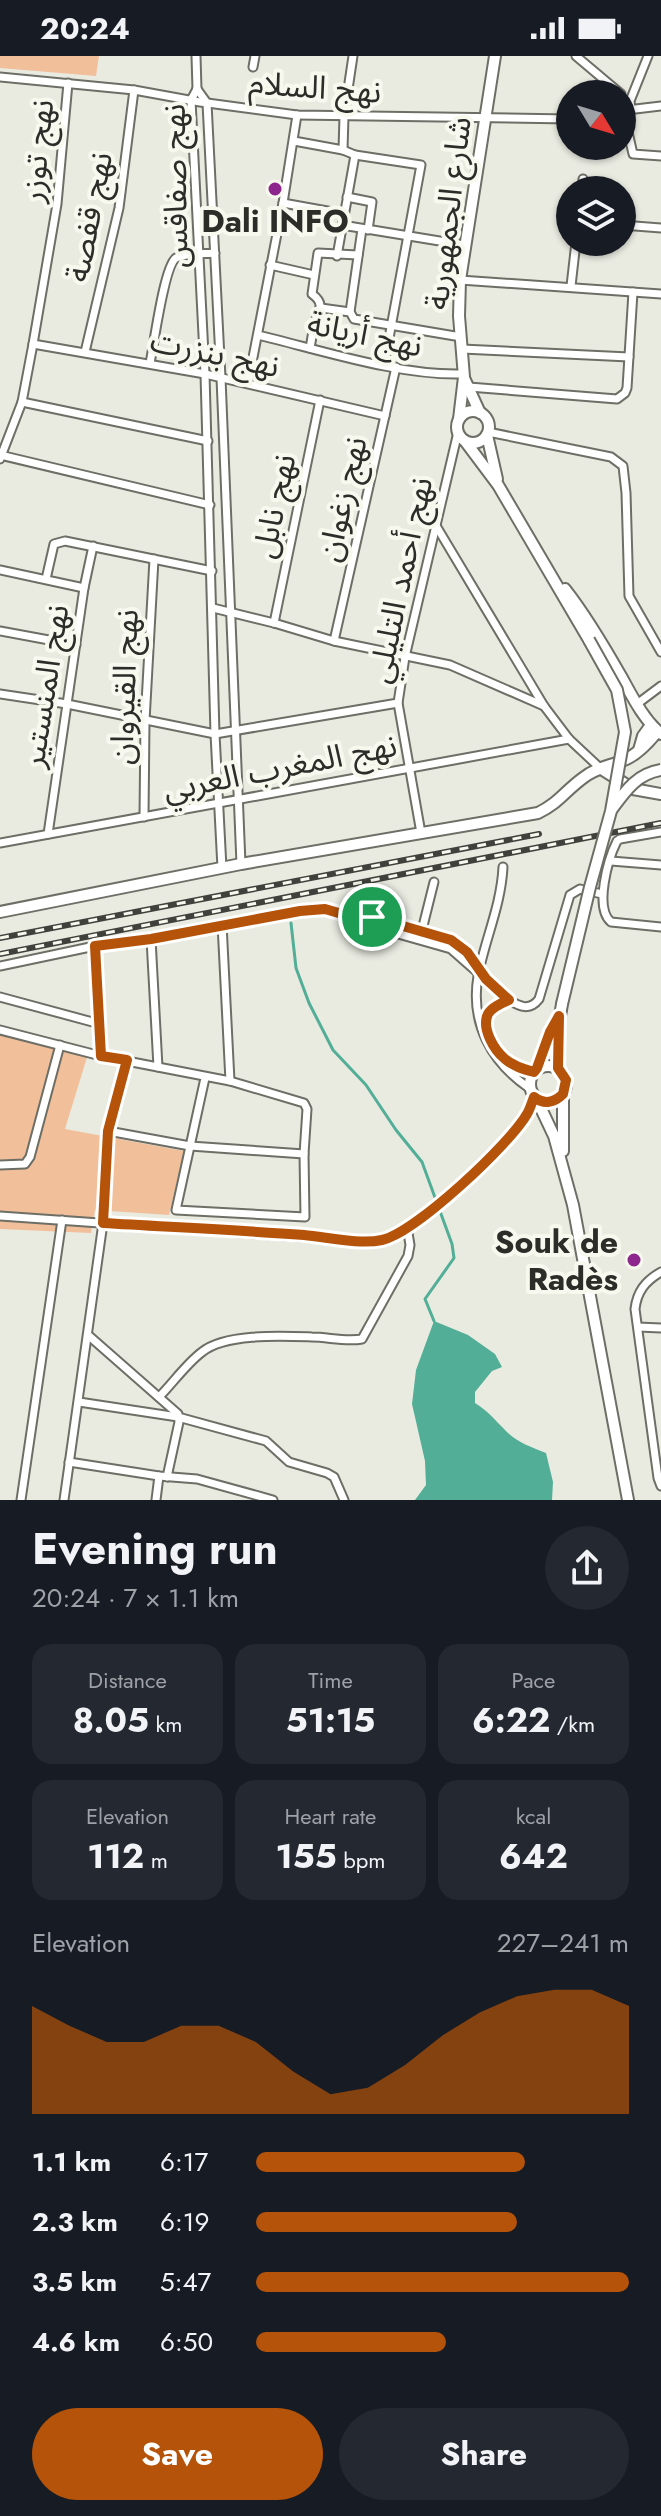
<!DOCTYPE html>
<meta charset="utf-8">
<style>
body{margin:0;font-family:Jost,"Noto Sans Arabic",sans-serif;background:#242831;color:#f1f3f6;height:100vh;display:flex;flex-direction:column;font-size:30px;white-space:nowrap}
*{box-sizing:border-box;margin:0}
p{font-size:26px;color:#9ea1a6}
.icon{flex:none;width:44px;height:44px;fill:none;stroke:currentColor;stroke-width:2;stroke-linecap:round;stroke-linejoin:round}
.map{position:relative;height:1444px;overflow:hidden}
.sheet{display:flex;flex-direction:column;background:#171b24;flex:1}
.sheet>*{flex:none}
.needle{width:52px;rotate:128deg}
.tools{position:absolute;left:556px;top:24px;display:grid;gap:16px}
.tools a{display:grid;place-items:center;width:80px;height:80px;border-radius:50%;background:#171b24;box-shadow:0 2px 6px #0004;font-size:40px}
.pin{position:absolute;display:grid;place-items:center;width:68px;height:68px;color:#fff;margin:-34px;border:4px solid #fff;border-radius:50%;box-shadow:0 2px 8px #0007}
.round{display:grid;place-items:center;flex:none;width:84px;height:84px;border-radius:42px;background:#242831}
.overview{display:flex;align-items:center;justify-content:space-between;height:136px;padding:0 32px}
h1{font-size:44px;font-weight:700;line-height:60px}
.metrics{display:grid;grid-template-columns:repeat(3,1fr);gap:12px;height:136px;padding:8px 32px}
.metrics div{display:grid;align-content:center;border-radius:20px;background:#242831;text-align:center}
.metrics b{font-size:34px;font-weight:700}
.metrics small{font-size:22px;font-weight:400}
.metrics p{font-size:22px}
.chart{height:224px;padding:16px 32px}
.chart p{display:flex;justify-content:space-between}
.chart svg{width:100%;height:144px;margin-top:8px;fill:#b45309;opacity:.7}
.cta{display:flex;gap:16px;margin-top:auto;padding:16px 32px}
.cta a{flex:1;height:92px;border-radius:48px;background:#b45309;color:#fff;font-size:32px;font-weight:700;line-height:92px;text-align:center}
.cta a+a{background:#242831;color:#f1f3f6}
ul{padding:0 32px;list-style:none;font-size:26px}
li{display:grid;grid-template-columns:128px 96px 1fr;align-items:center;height:60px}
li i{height:20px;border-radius:10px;background:#b45309}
.status{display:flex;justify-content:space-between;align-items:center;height:56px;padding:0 40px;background:#171b24;direction:ltr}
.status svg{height:22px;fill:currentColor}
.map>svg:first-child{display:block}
</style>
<div class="status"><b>20:24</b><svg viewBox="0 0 49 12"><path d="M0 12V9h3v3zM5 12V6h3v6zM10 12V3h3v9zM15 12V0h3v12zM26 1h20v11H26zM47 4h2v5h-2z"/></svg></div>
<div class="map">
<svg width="661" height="1444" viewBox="0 0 661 1444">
<rect width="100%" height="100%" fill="#e9ebe1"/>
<g fill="#f2bf9b">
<polygon points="0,0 99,0 96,20 0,12"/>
<polygon points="0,976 88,998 65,1073 184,1095 169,1159 95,1154 91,1177 0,1173"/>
</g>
<path fill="#52ae97" d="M434 1265 468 1279 495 1298 502 1311 492 1315 475 1336V1347C489 1356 494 1363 505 1374 516 1386 531 1391 546 1397L553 1426 552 1444H415L426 1429 425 1405 412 1348 416 1314Z"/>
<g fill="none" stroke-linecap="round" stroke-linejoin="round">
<polyline stroke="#52ae97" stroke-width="3" points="291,867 296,912 309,947 333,994 366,1029 396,1074 422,1106 452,1188 454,1202 425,1243 434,1265"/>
<g stroke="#6d6e65" stroke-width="11">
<g id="street">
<polyline points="196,0 197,33"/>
<polyline points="576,0 621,38"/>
<polyline points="253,11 255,0"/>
<polyline points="0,21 134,34 200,46 297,59 570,63"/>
<polyline points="197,33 191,44 205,318 215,678 222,812"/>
<polyline points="197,33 207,47 221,322 241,808"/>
<polyline points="631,53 630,45 648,0"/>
<polyline points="623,54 633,98 661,100"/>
<polyline points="627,54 661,50"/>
<polyline points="294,85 343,94 355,99 421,109 384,309"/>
<polyline points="343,94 344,60 353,0"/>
<polyline points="582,134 583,123"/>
<polyline points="347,141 372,146 368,174"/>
<polyline points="283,147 344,158"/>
<polyline points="342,169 464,189"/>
<polyline points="622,169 661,172"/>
<polyline points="337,200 355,99"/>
<polyline points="270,209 314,219"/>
<polyline points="460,224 661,238"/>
<polyline points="571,230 576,186"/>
<polyline points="321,252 350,256 354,263 461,281"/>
<polyline points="350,256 362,173"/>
<path d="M258 279C321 294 399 320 463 318"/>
<polyline points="33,288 205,318 385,360"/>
<path d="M310 292C312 282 313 271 316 263 321 251 323 246 312 238L318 197 358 199"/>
<polyline points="462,293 629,301"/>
<polyline points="85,296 119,152 134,34"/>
<path d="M150 307C154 289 164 210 176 202 186 197 204 198 215 197"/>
<polyline points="248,327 283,147 297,59"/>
<polyline points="469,331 617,343 625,337 627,332 633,236"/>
<polyline points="22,346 208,385"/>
<polyline points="488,376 611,401 623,410 626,437 629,540 661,596"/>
<polyline points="0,399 210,449"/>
<polyline points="0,403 22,346 33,288 57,148 68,27"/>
<polyline points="435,468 544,650 569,683 600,712"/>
<polyline points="0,514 84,532"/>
<polyline points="46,523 54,488 65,485 212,515"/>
<polyline points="213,552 274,567 334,585 450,609 544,650"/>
<polyline points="274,567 320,344"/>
<polyline points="0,575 76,589"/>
<polyline points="334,585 396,311"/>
<polyline points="0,638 67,648 215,678 398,647"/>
<polyline points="637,648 661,630"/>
<polyline points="144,761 145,665 154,503"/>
<path d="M661 776 620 783 617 785C608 803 594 852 611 866L661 871"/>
<polyline points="421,777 398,647 405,601 458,376"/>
<polyline points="48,778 84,532 93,490"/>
<polyline points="0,787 569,683"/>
<polyline points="611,805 661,809"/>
<path d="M503 811C501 850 485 883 478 920 470 967 491 1006 529 1032"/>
<polyline points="349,860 360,858 372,861 451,884 459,888 482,914"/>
<polyline points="222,868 230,1025"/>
<polyline points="421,878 434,826"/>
<polyline points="151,883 158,1011"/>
<polyline points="95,890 101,1000"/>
<path d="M0 910 95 890 151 883 222 868 300 855 325 853 349 860 377 872 451 893 509 944C520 951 530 955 539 943L570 839 580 833 602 838"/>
<polyline points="0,941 100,968"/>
<path d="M509 944 501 947 488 958C483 990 507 1007 534 1016"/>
<polyline points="0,974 101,1000 230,1025 304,1047 307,1053 304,1098 305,1161 176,1154 205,1022"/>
<polyline points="108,1075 190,1090 304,1098"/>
<polyline points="0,1109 25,1108 30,1101 60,989"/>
<path d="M0 1160 372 1186C418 1179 464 1127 495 1095 505 1084 519 1071 527 1058 530 1053 532 1046 534 1041"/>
<path d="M661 1216C645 1225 637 1236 635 1253L658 1422 661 1430"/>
<polyline points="638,1271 661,1272"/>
<polyline points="88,1279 178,1358 179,1366 167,1421"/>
<path d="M159 1341C173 1327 186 1308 202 1296 225 1277 283 1280 312 1281 328 1281 345 1286 362 1283L408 1200 410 1189 407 1171"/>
<polyline points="79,1346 178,1361 266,1385 289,1406 327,1417 334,1421 344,1444"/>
<polyline points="69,1406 159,1420 197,1423 273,1444"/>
<polyline points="21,1444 62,1164"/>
<polyline points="64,1444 103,1167 108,1075 127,1004"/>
<polyline points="156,1444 159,1420"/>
</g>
</g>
<g stroke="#6d6e65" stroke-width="14">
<g id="secondary">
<polyline points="464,322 480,357"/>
<circle cx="473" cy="371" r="16"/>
<polyline points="459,363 464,321 459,260 460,224 495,0"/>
<polyline points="487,379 497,423"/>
<polyline points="465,385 498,429 589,584"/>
<path d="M565 533C587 561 605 592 622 622 633 642 644 664 661 678"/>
<polyline points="639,694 643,680 651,669"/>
<polyline points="600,712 633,733 661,738"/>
<path d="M0 856 241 808 538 757C559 747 565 735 583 722 595 712 610 710 624 704 637 699 648 687 657 676"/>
<circle cx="548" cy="1028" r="18"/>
<polyline points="537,1012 556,965"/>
<polyline points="558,1012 558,972 562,948"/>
<polyline points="537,1044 554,1080 573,1149 628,1444"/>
<polyline points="563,1095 563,1038"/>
</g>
</g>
<use href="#street" stroke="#fff" stroke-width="7"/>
<use href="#secondary" stroke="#fff" stroke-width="10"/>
<g stroke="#40413c" stroke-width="6">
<g id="rail">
<polyline points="0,882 539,778"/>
<polyline points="0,898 661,767"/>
</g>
</g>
<use href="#rail" stroke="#f7f9ee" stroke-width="3" stroke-dasharray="9" stroke-linecap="butt"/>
<g stroke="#6d6e65" stroke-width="14" stroke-linecap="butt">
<g id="secondary-bridge">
<path d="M612 753C626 734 637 718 661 714"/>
<polyline points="562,948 590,831 611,755 625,676 617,634 589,584"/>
</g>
</g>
<use href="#secondary-bridge" stroke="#fff" stroke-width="10"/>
</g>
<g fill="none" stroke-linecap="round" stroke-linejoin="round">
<g stroke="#fff" stroke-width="16">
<path id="route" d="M325 853 349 860 360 858 372 861 451 884 467 896 486 923 509 944C502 947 492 951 488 958 481 972 494 994 505 1003 513 1010 523 1013 534 1016L537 1012 550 976 559 960 558 1012 566 1024 563 1038C554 1047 544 1049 534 1041 532 1046 530 1053 527 1058 510 1088 415 1177 382 1184 360 1189 327 1181 304 1179 237 1174 170 1171 103 1167L108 1075 127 1004 101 1000 95 890 151 883 300 855Z"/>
</g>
<use href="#route" stroke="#b45309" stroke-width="10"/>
</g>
<g fill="#8d278d" stroke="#f7f9ee" stroke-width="3">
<circle cx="275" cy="133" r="8"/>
<circle cx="634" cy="1204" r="8"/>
</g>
<g text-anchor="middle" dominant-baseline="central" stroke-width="8" stroke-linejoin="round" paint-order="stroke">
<g font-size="32" fill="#2c2d29" stroke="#f7f9ee">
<text transform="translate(315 31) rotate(4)">نهج السلام</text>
<text transform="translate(37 95) rotate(-84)">نهج توزر</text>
<text transform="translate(175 130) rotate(-91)">نهج صفاقس</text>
<text transform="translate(448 157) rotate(-83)">شارع الجمهورية</text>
<text transform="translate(89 161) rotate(-79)">نهج قفصة</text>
<text transform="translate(365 278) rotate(12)">نهج أريانة</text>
<text transform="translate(215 297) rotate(12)">نهج بنزرت</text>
<text transform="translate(342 443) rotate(-77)">نهج زغوان</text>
<text transform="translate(274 450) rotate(-78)">نهج نابل</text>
<text transform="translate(400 524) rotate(-78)">نهج أحمد التليلي</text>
<text transform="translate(45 630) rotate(-81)">نهج المنستير</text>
<text transform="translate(124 631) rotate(-88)">نهج القيروان</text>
<text transform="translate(280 711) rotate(-11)">نهج المغرب العربي</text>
</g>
<g font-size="32" font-weight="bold" fill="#2c2d29" stroke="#f7f9ee">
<text x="275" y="165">Dali INFO</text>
<text x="618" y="1186" text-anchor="end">Souk de<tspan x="618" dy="37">Radès</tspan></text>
</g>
</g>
</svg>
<div class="tools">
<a><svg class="needle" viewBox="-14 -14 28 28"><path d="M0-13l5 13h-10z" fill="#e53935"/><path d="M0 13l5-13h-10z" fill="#9ea1a6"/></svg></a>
<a><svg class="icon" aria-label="layers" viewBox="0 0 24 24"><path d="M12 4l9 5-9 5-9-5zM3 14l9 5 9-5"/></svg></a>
</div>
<div class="pin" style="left:372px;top:861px;background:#1e9e55"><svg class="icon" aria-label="arrive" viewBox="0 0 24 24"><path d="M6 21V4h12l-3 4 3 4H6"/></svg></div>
</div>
<section class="sheet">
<div class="overview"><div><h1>Evening run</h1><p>20:24 · 7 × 1.1 km</p></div><a class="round"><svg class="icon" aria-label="share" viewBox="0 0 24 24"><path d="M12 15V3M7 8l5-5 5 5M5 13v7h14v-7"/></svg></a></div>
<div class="metrics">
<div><p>Distance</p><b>8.05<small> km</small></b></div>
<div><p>Time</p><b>51:15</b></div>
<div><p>Pace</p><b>6:22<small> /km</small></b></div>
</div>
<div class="metrics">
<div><p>Elevation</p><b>112<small> m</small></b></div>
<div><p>Heart rate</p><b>155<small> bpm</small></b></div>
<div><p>kcal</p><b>642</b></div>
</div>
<div class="chart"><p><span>Elevation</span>227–241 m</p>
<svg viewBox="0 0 160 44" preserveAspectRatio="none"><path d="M0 44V11L10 17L20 22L30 22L40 17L50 17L60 22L70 31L80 38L90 36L100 29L110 20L120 13L130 8L140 6L150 6L160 11V44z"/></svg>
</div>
<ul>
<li><b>1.1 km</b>6:17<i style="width:72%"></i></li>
<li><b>2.3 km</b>6:19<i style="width:70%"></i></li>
<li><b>3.5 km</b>5:47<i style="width:100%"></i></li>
<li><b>4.6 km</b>6:50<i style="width:51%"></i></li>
</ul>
<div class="cta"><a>Save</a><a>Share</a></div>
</section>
